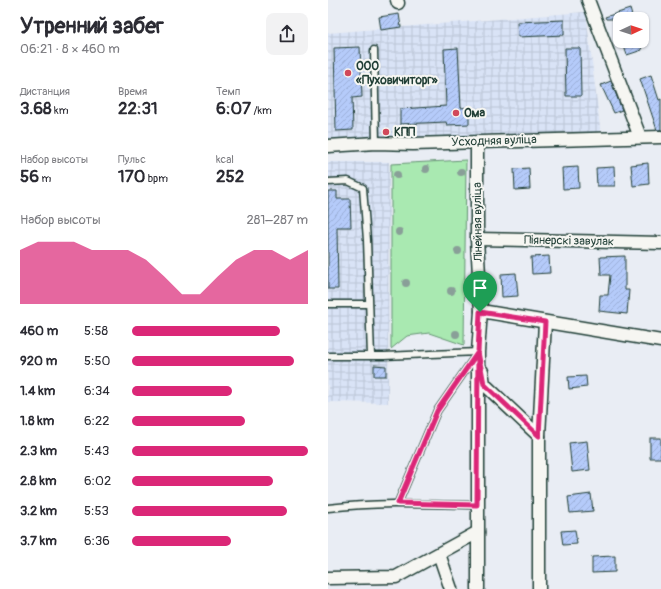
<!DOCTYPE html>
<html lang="ru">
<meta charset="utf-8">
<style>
body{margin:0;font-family:Pangolin,sans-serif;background:#f2f2f3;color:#2b2b33;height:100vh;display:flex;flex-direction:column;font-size:15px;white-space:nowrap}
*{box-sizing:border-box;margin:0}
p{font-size:13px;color:#7c7c81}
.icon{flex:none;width:22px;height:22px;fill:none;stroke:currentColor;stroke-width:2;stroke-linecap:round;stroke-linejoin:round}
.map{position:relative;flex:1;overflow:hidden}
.drawer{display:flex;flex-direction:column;background:#fff;width:328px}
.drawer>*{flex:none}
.needle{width:26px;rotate:87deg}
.buttons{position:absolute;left:285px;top:12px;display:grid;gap:8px}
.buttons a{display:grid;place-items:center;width:36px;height:36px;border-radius:8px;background:#fff;box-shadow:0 1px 3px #0004;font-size:20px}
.pin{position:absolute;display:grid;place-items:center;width:34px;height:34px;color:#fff;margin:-41px -17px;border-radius:50% 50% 50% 0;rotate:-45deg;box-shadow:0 0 4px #0007}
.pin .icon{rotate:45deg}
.round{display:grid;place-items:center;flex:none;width:42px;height:42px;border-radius:8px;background:#f2f2f3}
.head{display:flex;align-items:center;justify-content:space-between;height:68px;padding:0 20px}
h1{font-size:22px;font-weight:700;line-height:30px}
.figures{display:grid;grid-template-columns:repeat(3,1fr);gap:6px;height:68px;padding:4px 20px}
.figures div{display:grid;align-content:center}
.figures b{font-size:17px;font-weight:700}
.figures small{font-size:11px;font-weight:400}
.figures p{font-size:11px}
.chart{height:112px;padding:8px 20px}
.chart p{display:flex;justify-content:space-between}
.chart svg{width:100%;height:72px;margin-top:4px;fill:#db2777;opacity:.7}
ul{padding:0 20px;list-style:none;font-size:13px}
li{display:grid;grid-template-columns:64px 48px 1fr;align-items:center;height:30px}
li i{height:10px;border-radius:5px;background:#db2777}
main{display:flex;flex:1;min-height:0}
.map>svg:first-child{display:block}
</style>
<main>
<section class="drawer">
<div class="head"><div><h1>Утренний забег</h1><p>06:21 · 8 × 460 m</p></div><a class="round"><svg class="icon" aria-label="share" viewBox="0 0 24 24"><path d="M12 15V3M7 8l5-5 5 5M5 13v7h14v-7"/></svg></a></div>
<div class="figures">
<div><p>Дистанция</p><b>3.68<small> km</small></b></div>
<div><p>Время</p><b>22:31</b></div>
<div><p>Темп</p><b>6:07<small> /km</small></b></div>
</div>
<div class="figures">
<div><p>Набор высоты</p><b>56<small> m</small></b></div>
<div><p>Пульс</p><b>170<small> bpm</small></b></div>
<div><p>kcal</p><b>252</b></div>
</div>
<div class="chart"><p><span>Набор высоты</span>281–287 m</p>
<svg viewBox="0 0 160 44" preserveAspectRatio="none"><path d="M0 44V11L10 6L20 6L30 6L40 11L50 11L60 11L70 17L80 27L90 38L100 38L110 27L120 17L130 11L140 11L150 17L160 11V44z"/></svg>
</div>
<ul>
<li><b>460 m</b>5:58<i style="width:84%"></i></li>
<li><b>920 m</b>5:50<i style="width:92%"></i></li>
<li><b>1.4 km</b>6:34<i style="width:57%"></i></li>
<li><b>1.8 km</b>6:22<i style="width:64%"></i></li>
<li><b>2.3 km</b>5:43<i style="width:100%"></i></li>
<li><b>2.8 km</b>6:02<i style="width:80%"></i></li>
<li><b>3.2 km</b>5:53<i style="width:88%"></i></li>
<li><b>3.7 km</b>6:36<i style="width:56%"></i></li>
</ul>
</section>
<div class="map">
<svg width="333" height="589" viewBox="0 0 333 589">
<defs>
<pattern id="industrial-grid" width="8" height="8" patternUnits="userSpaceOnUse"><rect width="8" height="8" fill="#d9e3f6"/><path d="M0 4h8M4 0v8" fill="none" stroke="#bac4d4"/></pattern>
<pattern id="building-hatch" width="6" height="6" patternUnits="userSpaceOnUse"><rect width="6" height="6" fill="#b5cbfa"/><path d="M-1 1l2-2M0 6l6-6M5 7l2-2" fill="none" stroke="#9bafd7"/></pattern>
</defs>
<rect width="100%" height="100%" fill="#e9edf4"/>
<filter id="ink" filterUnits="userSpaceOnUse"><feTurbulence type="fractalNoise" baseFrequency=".025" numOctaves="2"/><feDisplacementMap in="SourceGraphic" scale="8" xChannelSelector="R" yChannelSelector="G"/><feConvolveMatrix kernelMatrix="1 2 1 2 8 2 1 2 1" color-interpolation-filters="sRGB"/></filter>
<g filter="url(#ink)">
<g fill="url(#industrial-grid)">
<polygon points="256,12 258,14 273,135 0,144 0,33"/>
<polygon points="0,162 61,162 60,403 0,402"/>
</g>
<polygon fill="#a9e9b1" stroke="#649372" points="138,160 136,345 101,333 79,336 63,349 63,164"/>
<g fill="url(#building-hatch)" stroke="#1f3d34">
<polygon points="302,9 305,19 278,19 277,17"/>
<polygon points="71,14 73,27 53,30 51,17"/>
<polygon points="236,20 236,35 190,37 189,22"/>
<polygon points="294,41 311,41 314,50 299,55"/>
<polygon points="32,47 34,97 24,98 25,130 8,131 6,48"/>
<polygon points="130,48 133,108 141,107 141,124 119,125 118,122 72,124 72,109 118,106 116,49"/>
<polygon points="237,48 252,48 253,96 238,96"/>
<polygon points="323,75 331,100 333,99 333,130 329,130 312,79"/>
<polygon points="283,81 294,110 286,113 273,85"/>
<polygon points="320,163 321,184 305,186 303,165"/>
<polygon points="250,167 251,188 235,189 234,168"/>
<polygon points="286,167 287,186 269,186 268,168"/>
<polygon points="201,168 202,189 187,190 186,169"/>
<polygon points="0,191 9,191 9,199 22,199 23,227 9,227 10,289 0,289"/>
<polygon points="221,256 222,273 204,274 203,257"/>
<polygon points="297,256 297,290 301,290 299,314 271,311 272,295 280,295 282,275 273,275 272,257"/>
<polygon points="188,273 190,296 174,297 173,274"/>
<polygon points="46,365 58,366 58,376 46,376"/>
<polygon points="258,376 259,387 241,389 240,377"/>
<rect x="322" y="438" width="11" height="20"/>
<polygon points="259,441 262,470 244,472 241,443"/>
<polygon points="263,494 265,511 242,513 240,497"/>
<polygon points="247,530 249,544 235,545 233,531"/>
<polygon points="287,556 287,572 264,573 264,557"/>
</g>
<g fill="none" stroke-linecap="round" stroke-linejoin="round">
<g stroke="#1f3d34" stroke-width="9">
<g id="service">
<polyline points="46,50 48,143"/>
<polyline points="0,182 20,181 35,188 39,240 43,356"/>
<polyline points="0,304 41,304"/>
<polyline points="0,356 56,356 150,352"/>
<polyline points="70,503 109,411 148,355"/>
<path d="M0 508C50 502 99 504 149 505"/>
</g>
</g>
<g stroke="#1f3d34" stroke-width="15">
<g id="minor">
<polyline points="69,0 70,3"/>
<polyline points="260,0 312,137"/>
<polyline points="149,142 149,239 153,311 150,352 150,589"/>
<polyline points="0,146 48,143 85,144 333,137"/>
<polyline points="149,239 333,243"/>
<polyline points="153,311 333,341"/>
<polyline points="154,371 156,384 211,436 211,589"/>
<polyline points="211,436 217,322"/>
<polyline points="111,554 123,589"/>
<polyline points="0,578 68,577 150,532"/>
</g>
</g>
<use href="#service" stroke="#f6f6f2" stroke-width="6"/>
<use href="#minor" stroke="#f6f6f2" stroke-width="12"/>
</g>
<g fill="#899f98">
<circle cx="98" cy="169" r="4"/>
<circle cx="133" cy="172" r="4"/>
<circle cx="69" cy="175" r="4"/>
<circle cx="71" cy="232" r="4"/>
<circle cx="130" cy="251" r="4"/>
<circle cx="78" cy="283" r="4"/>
<circle cx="123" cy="291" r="4"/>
<circle cx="128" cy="334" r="4"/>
</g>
</g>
<g fill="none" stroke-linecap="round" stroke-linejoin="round" filter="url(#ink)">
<g stroke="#fff" stroke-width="8">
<polyline id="route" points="152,312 150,352 109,411 70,503 149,505 150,352 156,384 211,436 217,322 152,312"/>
</g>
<use href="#route" stroke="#db2777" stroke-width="5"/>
</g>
<g fill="#d1495b" stroke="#f6f6f2" stroke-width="1.5">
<circle cx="20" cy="73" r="4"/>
<circle cx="128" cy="113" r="4"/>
<circle cx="58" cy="132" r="4"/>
</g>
<g text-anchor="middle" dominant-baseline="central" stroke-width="4" stroke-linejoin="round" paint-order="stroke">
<g font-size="12" font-weight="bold" fill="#1f3d34" stroke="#f6f6f2" text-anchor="start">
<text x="28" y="66">ООО<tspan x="28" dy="14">«Пуховичиторг»</tspan></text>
<text x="136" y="113">Ома</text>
<text x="66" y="132">КПП</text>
</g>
<g font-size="12" fill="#1f3d34" stroke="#f6f6f2">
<text transform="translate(166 141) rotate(-2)">Усходняя вуліца</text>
<text transform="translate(150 222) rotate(-91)">Лінейная вуліца</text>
<text transform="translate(241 241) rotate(1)">Піянерскі завулак</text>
</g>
</g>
</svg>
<div class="buttons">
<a><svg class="needle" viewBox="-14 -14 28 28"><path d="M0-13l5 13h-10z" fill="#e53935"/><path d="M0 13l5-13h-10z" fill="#7c7c81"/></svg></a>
</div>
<div class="pin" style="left:152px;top:312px;background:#1e9e55"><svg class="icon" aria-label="arrive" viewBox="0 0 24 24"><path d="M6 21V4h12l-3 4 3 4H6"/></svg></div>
</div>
</main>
